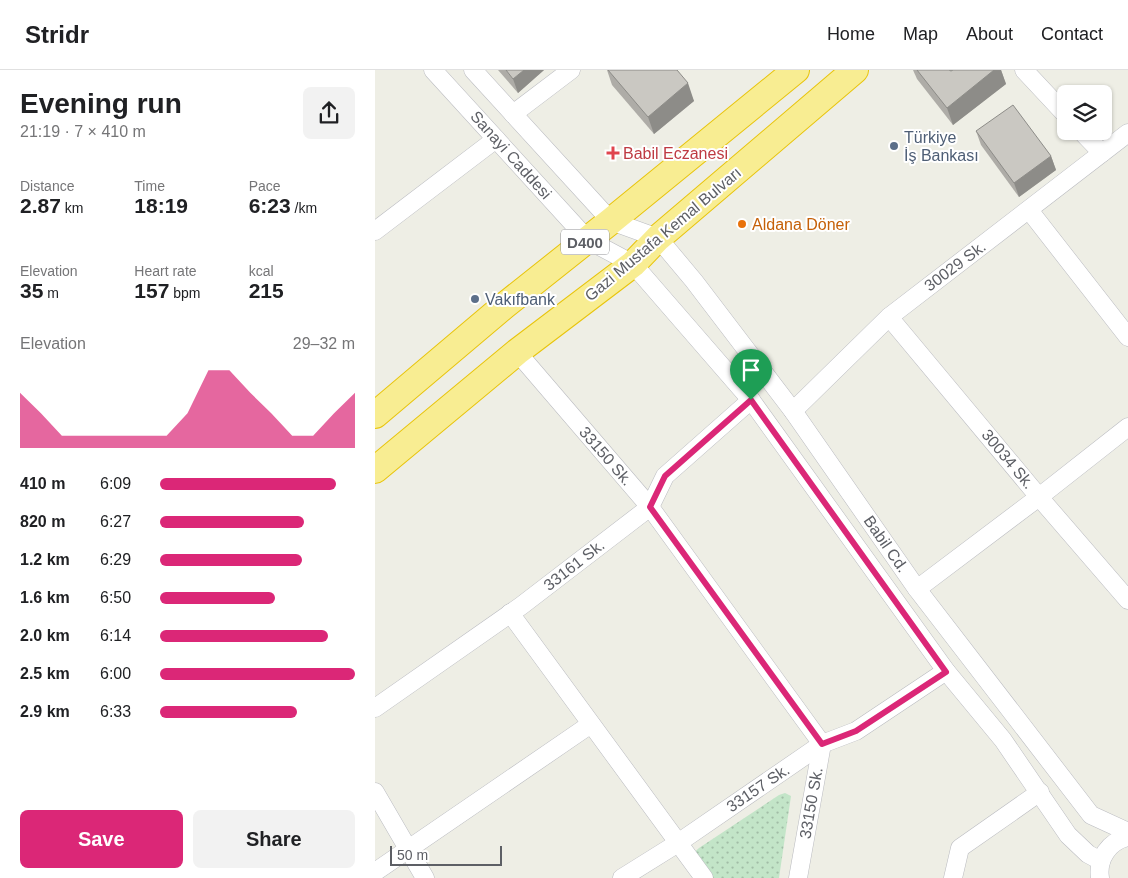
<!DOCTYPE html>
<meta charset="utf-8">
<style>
body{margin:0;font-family:Arial,sans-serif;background:#f2f2f2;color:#202124;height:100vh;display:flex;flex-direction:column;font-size:19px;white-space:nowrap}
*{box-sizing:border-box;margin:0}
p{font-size:16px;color:#757577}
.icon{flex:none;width:28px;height:28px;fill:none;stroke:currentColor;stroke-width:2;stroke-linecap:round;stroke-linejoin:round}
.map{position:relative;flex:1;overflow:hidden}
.drawer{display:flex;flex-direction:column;background:#fff;width:375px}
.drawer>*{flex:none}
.controls{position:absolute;left:682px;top:15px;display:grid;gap:10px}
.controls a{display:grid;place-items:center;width:55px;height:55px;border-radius:8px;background:#fff;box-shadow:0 1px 4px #0004;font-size:25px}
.scale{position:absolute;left:15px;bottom:12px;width:112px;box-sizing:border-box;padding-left:5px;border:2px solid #5d5f65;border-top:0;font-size:14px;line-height:18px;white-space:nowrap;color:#5d5f65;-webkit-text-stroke:4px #fff;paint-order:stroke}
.pin{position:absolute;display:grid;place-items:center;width:42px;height:42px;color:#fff;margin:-51px -21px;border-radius:50% 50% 50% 0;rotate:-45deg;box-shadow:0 0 5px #0007}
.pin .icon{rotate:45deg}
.round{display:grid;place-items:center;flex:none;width:52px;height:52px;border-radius:8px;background:#f2f2f2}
.headline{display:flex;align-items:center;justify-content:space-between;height:85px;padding:0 20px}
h1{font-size:28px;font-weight:800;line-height:38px}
.metrics{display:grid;grid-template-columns:repeat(3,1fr);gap:8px;height:85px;padding:5px 20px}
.metrics div{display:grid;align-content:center}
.metrics b{font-size:21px;font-weight:800}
.metrics small{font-size:14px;font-weight:400}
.metrics p{font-size:14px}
.chart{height:140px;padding:10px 20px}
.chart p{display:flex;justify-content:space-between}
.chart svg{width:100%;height:90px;margin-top:5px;fill:#db2777;opacity:.7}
.action{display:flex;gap:10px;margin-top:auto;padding:10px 20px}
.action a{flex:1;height:58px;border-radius:8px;background:#db2777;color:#fff;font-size:20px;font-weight:800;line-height:58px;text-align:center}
.action a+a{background:#f2f2f2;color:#202124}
ul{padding:0 20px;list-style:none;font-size:16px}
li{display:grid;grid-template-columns:80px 60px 1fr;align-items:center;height:38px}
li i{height:12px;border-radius:6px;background:#db2777}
header{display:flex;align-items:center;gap:30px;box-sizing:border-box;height:70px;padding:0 25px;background:#fff;border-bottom:1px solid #e0e0e0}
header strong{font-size:24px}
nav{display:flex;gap:28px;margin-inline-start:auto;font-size:18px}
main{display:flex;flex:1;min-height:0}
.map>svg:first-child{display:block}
</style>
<header>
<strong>Stridr</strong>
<nav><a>Home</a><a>Map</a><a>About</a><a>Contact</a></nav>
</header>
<main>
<section class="drawer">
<div class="headline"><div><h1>Evening run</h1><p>21:19 · 7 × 410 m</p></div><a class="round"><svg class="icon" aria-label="share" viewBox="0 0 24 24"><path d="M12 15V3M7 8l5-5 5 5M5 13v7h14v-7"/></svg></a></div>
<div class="metrics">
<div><p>Distance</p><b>2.87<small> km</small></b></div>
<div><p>Time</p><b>18:19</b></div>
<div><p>Pace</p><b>6:23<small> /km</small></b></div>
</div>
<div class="metrics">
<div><p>Elevation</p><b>35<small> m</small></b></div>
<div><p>Heart rate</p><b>157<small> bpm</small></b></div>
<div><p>kcal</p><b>215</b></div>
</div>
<div class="chart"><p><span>Elevation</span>29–32 m</p>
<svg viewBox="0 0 160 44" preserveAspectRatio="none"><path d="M0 44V17L10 27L20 38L30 38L40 38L50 38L60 38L70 38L80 27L90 6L100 6L110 17L120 27L130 38L140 38L150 27L160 17V44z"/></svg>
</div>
<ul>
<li><b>410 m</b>6:09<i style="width:90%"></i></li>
<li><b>820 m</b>6:27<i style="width:74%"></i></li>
<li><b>1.2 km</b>6:29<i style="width:73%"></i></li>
<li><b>1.6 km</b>6:50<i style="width:59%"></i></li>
<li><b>2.0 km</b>6:14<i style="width:86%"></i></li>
<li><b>2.5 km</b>6:00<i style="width:100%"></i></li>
<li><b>2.9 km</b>6:33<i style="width:70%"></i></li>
</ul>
<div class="action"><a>Save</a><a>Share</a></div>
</section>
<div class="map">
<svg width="753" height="808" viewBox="0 0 753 808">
<defs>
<pattern id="park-dots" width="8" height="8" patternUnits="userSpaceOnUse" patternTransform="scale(1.25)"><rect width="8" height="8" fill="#c3e5c8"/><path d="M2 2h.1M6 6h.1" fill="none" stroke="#a2bda6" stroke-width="1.8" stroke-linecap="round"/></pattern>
</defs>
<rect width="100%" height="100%" fill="#eeeee5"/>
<polygon fill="url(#park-dots)" points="410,723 416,726 404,808 326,808 314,787 324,778 404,725"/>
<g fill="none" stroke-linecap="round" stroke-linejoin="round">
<g stroke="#babbc0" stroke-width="19">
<g id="minor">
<polyline points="58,0 213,170 258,194 376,330 571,601 628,670 693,765 713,784 726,791"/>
<polyline points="98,0 236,151 283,168 319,211 418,341 542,519 716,745 753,762"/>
<polyline points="649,0 691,45"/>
<polyline points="138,44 196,0"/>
<polyline points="706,61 727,83"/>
<polyline points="654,140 753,267"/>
<polyline points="0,161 121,69"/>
<polyline points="514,247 664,427 753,530"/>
<polyline points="142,282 275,437 447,674 423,808"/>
<polyline points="418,341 514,247 753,63"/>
<polyline points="542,519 664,427 753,357"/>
<polyline points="135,543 329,808"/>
<polyline points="0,638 146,536 275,437 290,406 376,330"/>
<polyline points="0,722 50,808"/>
<polyline points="0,802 216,654"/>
<polyline points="247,808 303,773 447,674 481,661 571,601"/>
<polyline points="578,808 585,778 665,722"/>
<path d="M725 808C722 789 734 771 753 767"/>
</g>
</g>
<g stroke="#e8c40b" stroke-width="28">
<g id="highway">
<polyline points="0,345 129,236 236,151 421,0"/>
<polyline points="0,400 142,282 258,194 283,168 480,0"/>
</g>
</g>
<use href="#minor" stroke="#fff" stroke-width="18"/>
<use href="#highway" stroke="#f8ed92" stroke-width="26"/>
</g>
<g fill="#aeaca7">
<polygon points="123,0 169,0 143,23"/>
<polygon points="232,0 302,0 319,31 279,64 237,15"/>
<polygon points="538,0 626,0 631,14 578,55 542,9"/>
<polygon points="601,61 676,86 681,100 644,127 606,75"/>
</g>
<g fill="#8d8c88">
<polygon points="149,0 169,0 143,23 138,9"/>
<polygon points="619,0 626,0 631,14 578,55 572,38"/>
<polygon points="313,13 319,31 279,64 273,47"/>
<polygon points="676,86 681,100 644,127 639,113"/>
</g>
<g fill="#cac8c2" stroke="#8d8c88">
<polygon points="131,0 149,0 138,9"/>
<polygon points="233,0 302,0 313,13 273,47"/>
<polygon points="542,0 574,0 576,1 578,0 619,0 572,38"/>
<polygon points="638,35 676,86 639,113 601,61"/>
</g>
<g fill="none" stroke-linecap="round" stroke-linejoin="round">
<g stroke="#fff" stroke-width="10">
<polygon id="route" points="376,330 571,602 481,661 447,674 275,437 290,406"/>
</g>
<use href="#route" stroke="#db2777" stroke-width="6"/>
</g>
<g fill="#5c6f8a" stroke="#fff" stroke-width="2">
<circle cx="519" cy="76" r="5"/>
<circle cx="100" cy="229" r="5"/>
</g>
<path fill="#e0444e" stroke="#fff" stroke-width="2" d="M235.5 75.5h5v5h5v5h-5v5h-5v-5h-5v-5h5z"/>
<circle fill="#e8710a" stroke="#fff" stroke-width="2" cx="367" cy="154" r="5"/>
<g text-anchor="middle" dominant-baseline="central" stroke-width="4" stroke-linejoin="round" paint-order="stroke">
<rect fill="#fff" stroke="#8e8f93" stroke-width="1" x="186" y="159.5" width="48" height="25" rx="4"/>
<g font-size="15" font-weight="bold" fill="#5d5f65">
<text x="210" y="172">D400</text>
</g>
<g font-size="16" fill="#4e5e75" stroke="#fff" text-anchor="start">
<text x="529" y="67">Türkiye<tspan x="529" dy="18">İş Bankası</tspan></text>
<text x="110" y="229">Vakıfbank</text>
</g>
<g font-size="16" fill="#be3a42" stroke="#fff" text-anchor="start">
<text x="248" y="83">Babil Eczanesi</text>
</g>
<g font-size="16" fill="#5d5f65" stroke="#fff">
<text transform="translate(136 85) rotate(48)">Sanayi Caddesi</text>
<text transform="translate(288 164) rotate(-40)">Gazi Mustafa Kemal Bulvarı</text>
<text transform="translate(580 196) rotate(-37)">30029 Sk.</text>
<text transform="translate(231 386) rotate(49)">33150 Sk.</text>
<text transform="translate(633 389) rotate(50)">30034 Sk.</text>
<text transform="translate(511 474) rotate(55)">Babil Cd.</text>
<text transform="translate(199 495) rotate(-38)">33161 Sk.</text>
<text transform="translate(383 718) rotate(-34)">33157 Sk.</text>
<text transform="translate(436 733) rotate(-80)">33150 Sk.</text>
</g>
<g font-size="16" fill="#c56008" stroke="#fff" text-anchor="start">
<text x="377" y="154">Aldana Döner</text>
</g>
</g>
</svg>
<div class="controls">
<a><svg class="icon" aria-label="layers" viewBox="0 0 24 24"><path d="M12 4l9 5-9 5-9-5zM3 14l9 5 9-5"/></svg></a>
</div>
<div class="scale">50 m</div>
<div class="pin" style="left:376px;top:330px;background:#1e9e55"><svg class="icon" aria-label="arrive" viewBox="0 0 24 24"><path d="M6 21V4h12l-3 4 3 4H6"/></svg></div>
</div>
</main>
